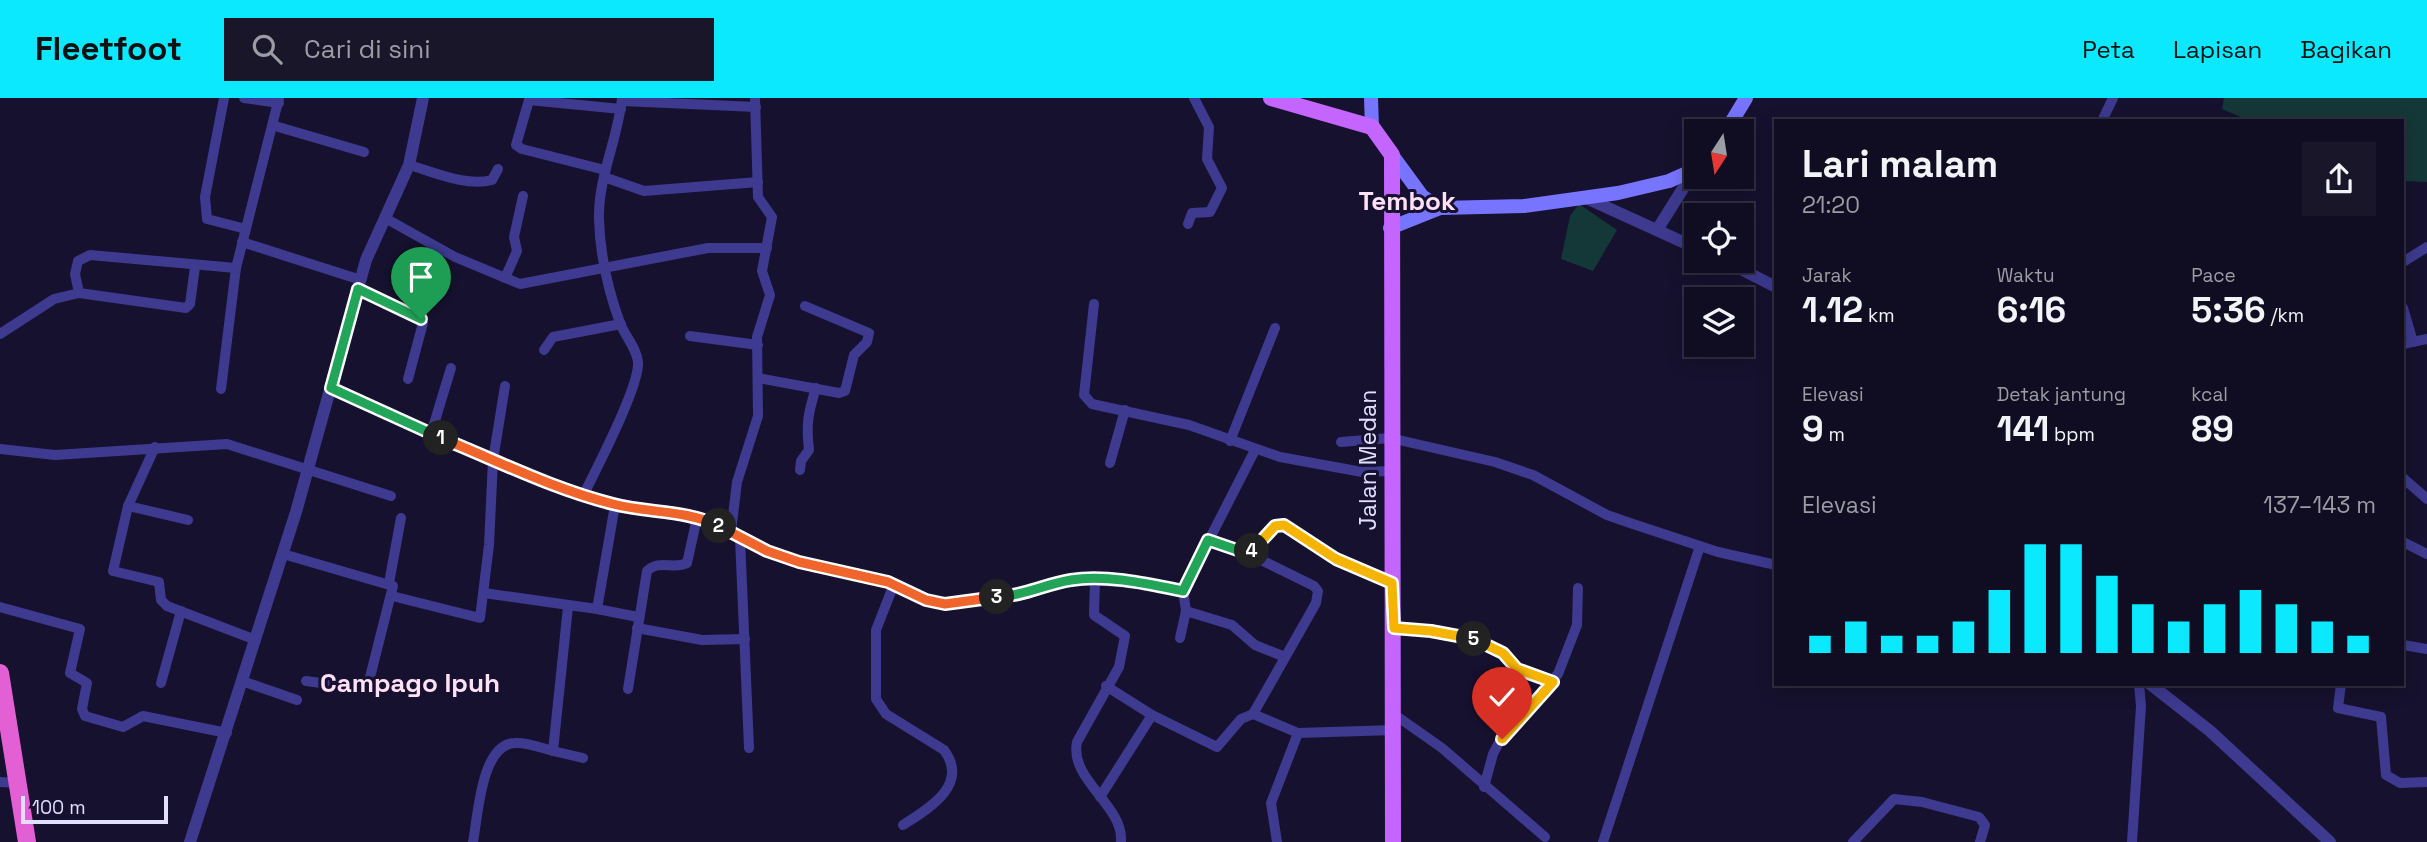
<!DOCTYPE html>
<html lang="id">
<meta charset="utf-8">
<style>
body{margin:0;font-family:"Space Grotesk",sans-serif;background:#19162a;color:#f1f3f6;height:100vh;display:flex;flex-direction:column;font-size:26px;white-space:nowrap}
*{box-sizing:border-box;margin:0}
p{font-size:23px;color:#9c9ca5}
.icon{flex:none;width:38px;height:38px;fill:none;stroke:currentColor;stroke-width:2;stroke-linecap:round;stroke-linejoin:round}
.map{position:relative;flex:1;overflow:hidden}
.panel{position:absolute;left:1774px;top:21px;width:630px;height:567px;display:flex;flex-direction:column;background:#100d22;border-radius:0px;box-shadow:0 4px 18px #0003,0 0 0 2px #302d40}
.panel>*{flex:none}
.needle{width:46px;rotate:192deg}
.fabs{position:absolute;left:1684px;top:21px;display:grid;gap:14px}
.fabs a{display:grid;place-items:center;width:70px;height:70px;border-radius:0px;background:#100d22;box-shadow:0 4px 18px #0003,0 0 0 2px #302d40;font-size:35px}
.scale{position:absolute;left:21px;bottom:18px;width:147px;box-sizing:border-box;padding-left:7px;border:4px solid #e1deff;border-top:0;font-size:19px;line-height:24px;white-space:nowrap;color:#e1deff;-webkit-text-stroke:5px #16112e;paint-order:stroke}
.pin{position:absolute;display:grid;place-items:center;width:60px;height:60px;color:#fff;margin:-72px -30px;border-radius:50% 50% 50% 0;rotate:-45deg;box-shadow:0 0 7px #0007}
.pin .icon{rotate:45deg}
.km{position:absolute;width:35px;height:35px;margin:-18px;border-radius:50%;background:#222;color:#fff;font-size:19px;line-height:35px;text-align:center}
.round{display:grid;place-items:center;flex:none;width:74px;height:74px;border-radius:0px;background:#19162a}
.headline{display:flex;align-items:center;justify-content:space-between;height:119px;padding:0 28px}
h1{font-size:38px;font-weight:800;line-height:52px}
.metrics{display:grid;grid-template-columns:repeat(3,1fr);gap:10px;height:119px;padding:7px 28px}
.metrics div{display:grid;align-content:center}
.metrics b{font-size:35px;font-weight:800}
.metrics small{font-size:19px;font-weight:400}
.metrics p{font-size:19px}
.chart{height:196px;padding:14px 28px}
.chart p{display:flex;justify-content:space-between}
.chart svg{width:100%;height:126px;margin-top:7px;stroke:#0ae9ff;stroke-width:6}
header{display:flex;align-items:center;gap:42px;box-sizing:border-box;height:98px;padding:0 35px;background:#0ae9ff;color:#111}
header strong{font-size:33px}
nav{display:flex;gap:38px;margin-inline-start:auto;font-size:24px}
.search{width:490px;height:63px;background:#19162a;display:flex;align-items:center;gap:18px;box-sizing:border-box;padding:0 24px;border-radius:0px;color:#9c9ca5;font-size:26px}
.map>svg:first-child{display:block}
</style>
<header>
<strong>Fleetfoot</strong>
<div class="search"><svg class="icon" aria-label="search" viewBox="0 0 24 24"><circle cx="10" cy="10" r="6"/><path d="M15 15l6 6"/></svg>Cari di sini</div>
<nav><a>Peta</a><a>Lapisan</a><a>Bagikan</a></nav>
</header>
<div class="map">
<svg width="2427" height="744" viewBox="0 0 2427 744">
<rect width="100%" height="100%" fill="#16112e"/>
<g fill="#143837">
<polygon points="2224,0 2427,0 2427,84 2403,83 2403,23 2250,23 2222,11"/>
<polygon points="1579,106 1617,132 1593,173 1561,161 1570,118"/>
</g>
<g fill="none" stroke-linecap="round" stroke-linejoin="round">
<g stroke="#3d3a8f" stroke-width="10">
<polyline points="224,0 205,99 207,121 246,131"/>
<polyline points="244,0 279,5"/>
<polyline points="622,3 756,9"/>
<polyline points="2102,23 2113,0"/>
<polyline points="275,28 364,54"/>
<path d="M409 67C434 74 466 89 492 82L498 71"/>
<polyline points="605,72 522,51 516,47 529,2 621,11"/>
<polyline points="604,79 644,93 758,84"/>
<polyline points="385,120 455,159 520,186 708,150 767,150"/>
<polyline points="1188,126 1192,115 1210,114 1222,90 1207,61 1209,29 1194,0"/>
<polyline points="242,144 361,182"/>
<polyline points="2403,164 2427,149"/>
<polyline points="505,180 517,153 514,139 523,98"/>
<polyline points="358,191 417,218 423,225 408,281"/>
<polyline points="79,195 75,176 78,163 90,157 236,170"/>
<polyline points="1094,206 1084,297 1092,306 1189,327 1280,359 1362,374 1390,373"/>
<polyline points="2403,210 2413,244"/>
<polyline points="0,236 54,201 79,195 186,210 190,206 195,169"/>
<polyline points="690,238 758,247"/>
<polyline points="2403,246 2427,241"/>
<polyline points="544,252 553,239 621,226"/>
<polyline points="758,280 839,295 845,293 854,257 867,244 869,235 805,208"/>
<polyline points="331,290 493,362 583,398 711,424 767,453 799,464 888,484 926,502 945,506 1019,498 1074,481 1147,486 1183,493 1255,352"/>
<polyline points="221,291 236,170 279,0"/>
<polyline points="431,336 451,270"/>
<polyline points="1230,343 1275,230"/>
<polyline points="1341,344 1390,340 1495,364 1533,377 1607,417 1633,426 1718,454 1776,467"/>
<polyline points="155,349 128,408 113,473 159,484 161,502 167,508 256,542"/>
<polyline points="0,351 55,357 227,346 391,398"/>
<polyline points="1110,365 1125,312"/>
<path d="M800 372 801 363 809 352C806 326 808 315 816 290"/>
<polyline points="2403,380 2427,401"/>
<path d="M583 398C595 373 640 288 638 264 637 251 625 238 620 225 608 192 600 156 599 121 598 79 618 41 622 0"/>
<polyline points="128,408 188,422"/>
<polyline points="731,434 737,384 758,318 757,239 770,197 762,173 772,119 758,99 755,0"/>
<polyline points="740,440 749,650"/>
<polyline points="1208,442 1249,456 1314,488 1318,493 1316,505 1253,616"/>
<polyline points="2403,444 2427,456"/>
<polyline points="283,456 393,488 367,591 306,583"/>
<polyline points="1249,456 1279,426 1336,461 1392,485"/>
<path d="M1095 482 1094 517 1125 538 1119 569 1077 644C1069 682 1124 707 1121 744"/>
<polyline points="389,485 401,420"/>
<path d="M894 486 876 532V601L886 616 944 652C970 687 928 711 903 727"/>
<polyline points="484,495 597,511 615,407"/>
<polyline points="392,498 480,520 489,447 493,362 505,288"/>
<polyline points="0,509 80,531 70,575 87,585 82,611 85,618 123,629 143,618 227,635"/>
<polyline points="597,511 638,519"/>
<polyline points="1186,513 1232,527 1255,547 1285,559"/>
<polyline points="637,530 702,542 745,541"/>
<polyline points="1394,530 1431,533 1484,544 1503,555 1517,571 1553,584"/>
<polyline points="1180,540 1186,513 1183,493"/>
<polyline points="2403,547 2427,551"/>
<polyline points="242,583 297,602"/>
<polyline points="161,585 181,513"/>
<polyline points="2341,586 2338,610 2381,619 2386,677 2400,685 2427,684"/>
<polyline points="1106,588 1152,617 1217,649 1241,621 1253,616 1298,635 1395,632"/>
<path d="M628 591 647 473C659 461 674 472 687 465L697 420"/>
<polyline points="1395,617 1442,650 1545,739"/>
<polyline points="553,653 583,660"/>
<polyline points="0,684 19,685"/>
<polyline points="1484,689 1493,656 1504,635 1558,576 1577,527 1578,490"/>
<polyline points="1100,699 1152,617"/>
<path d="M473 744C478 718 481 646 515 645 527 644 541 650 553 653L568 509"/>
<polyline points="1277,744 1271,705 1298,635"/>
<polyline points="1603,744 1700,448"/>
<polyline points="1853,744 1894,701 1922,704 1979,719 1985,727 1980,744"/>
<polyline points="2132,744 2141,608 2139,586"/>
</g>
<g stroke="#3d3a8f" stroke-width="12">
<polyline points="1584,99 1696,150"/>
<polyline points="1657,132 1694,73"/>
<polyline points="1725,163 1776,189"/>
<polyline points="2150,586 2210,633 2330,744"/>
<polyline points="190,744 296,414 366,162 409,67 423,0"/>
</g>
<g stroke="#7775ff" stroke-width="14">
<polyline points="1371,0 1372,29"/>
<polyline points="1726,33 1746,0"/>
<polyline points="1392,57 1422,98 1440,110"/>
<polyline points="1390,130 1440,110 1524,108 1618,95 1669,83 1696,71"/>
</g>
<polyline stroke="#c465ff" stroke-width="16" points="1271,0 1372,29 1392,57 1393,744"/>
<polyline stroke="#e25fd4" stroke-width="18" points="0,575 27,744"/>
</g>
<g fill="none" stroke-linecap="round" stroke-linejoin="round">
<g stroke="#fff" stroke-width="14">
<polyline id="split-1" points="421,221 358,191 331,290 441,340"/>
</g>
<g stroke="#fff" stroke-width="14">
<path id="split-2" d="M441 340C498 363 553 391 613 406 647 415 687 412 719 428"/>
</g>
<g stroke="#fff" stroke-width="14">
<polyline id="split-3" points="719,428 767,453 799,464 888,484 926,502 945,506 997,499"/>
</g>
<g stroke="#fff" stroke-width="14">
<path id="split-4" d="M997 499C1024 498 1045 486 1071 482 1105 476 1149 486 1183 493L1208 442 1249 456 1252 453"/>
</g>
<g stroke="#fff" stroke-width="14">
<polyline id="split-5" points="1252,453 1275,428 1284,427 1336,461 1392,485 1394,530 1431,533 1474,541"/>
</g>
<g stroke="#fff" stroke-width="14">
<polyline id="split-6" points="1474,541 1503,555 1517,571 1553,584 1502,641"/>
</g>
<use href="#split-1" stroke="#22a559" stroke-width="9"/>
<use href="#split-2" stroke="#f0652b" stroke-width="9"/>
<use href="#split-3" stroke="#f0652b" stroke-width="9"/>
<use href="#split-4" stroke="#22a559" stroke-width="9"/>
<use href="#split-5" stroke="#f5b400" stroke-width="9"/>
<use href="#split-6" stroke="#f5b400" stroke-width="9"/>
</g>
<g text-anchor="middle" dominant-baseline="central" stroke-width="6" stroke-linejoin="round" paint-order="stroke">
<g font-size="23" fill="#e1deff" stroke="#16112e">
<text transform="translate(1368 362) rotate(-90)">Jalan Medan</text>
</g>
<g font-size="26" font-weight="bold" fill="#ffe0f4" stroke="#16112e">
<text x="1407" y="103">Tembok</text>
<text x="410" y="585">Campago Ipuh</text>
</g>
</g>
</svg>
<div class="fabs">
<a><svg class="needle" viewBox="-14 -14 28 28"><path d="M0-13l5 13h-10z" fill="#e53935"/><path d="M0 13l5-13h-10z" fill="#9c9ca5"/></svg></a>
<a><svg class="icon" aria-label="locate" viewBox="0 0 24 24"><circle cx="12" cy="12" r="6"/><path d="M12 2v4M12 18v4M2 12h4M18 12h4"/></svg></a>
<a><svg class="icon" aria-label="layers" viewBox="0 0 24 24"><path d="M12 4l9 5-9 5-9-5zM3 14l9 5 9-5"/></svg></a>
</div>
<div class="scale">100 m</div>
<div class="pin" style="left:421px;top:221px;background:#1e9e55"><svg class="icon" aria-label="arrive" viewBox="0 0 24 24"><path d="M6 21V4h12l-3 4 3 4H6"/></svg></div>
<div class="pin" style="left:1502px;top:641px;background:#d93025"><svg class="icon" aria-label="check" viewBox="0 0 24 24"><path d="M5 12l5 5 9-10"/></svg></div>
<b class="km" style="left:441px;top:340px">1</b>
<b class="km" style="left:719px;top:428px">2</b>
<b class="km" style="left:997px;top:499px">3</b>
<b class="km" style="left:1252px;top:453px">4</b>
<b class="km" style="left:1474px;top:541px">5</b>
<section class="panel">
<div class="headline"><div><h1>Lari malam</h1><p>21:20</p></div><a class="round"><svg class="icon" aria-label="share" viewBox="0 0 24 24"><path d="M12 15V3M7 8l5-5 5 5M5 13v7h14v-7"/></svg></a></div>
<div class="metrics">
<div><p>Jarak</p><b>1.12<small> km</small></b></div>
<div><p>Waktu</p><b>6:16</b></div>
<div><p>Pace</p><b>5:36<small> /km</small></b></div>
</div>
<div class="metrics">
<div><p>Elevasi</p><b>9<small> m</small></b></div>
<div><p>Detak jantung</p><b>141<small> bpm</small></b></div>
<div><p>kcal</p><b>89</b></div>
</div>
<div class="chart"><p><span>Elevasi</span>137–143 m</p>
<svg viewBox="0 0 160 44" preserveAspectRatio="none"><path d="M5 44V38M15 44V33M25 44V38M35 44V38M45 44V33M55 44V22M65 44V6M75 44V6M85 44V17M95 44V27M105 44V33M115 44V27M125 44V22M135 44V27M145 44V33M155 44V38"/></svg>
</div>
</section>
</div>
